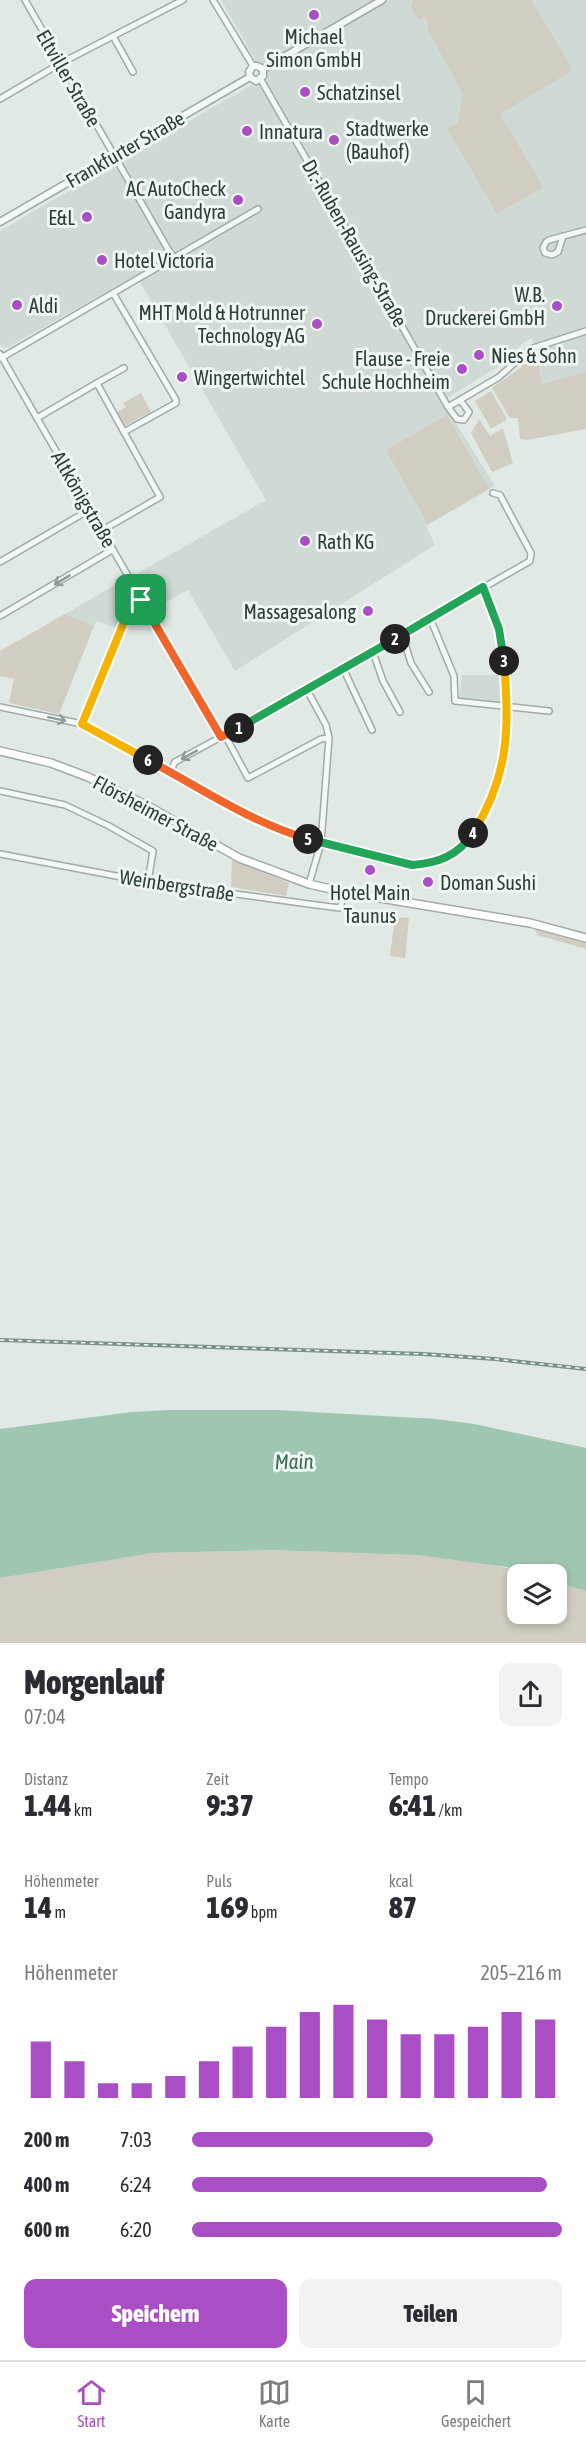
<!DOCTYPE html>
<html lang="de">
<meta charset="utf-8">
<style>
body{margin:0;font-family:"Asap Condensed",sans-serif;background:#f2f2f3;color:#2b2b33;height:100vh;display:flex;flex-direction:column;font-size:22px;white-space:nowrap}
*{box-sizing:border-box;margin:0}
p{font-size:20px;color:#7c7c81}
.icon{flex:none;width:33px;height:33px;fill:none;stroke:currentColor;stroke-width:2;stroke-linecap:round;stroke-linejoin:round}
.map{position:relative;height:1643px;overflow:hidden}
.drawer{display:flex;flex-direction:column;background:#fff;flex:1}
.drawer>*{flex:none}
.controls{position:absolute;left:507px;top:1564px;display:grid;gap:12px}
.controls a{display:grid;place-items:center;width:60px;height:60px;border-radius:12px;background:#fff;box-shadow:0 3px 9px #0003;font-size:30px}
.pin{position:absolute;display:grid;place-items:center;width:51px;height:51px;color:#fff;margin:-26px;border-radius:12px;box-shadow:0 3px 9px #0006}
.km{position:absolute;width:30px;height:30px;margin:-15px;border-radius:50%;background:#222;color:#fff;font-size:16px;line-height:30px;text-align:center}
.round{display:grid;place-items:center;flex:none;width:63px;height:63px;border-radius:12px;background:#f2f2f3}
.head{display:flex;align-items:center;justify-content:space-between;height:102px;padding:0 24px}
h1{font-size:33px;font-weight:800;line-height:45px}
.metrics{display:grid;grid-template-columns:repeat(3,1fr);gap:9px;height:102px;padding:6px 24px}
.metrics div{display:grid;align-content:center}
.metrics b{font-size:30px;font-weight:800}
.metrics small{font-size:16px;font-weight:400}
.metrics p{font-size:16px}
.chart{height:168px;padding:12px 24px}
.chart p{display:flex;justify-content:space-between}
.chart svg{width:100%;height:108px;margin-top:6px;stroke:#aa4ec5;stroke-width:6}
.action{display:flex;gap:12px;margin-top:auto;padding:12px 24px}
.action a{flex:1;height:69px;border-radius:12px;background:#aa4ec5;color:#fff;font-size:24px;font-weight:800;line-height:69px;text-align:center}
.action a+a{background:#f2f2f3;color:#2b2b33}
ul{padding:0 24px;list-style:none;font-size:20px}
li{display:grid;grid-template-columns:96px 72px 1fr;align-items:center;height:45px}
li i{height:15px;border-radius:8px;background:#aa4ec5}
.dock{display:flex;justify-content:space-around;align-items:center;height:84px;border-top:2px solid #e1e1e2;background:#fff;font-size:16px;color:#7c7c81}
.dock a{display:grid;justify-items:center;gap:3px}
.dock .active{color:#aa4ec5}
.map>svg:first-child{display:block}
</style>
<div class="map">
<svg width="586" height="1643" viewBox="0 0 586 1643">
<rect width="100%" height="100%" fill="#e1e9e5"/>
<g fill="#cfdad5">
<polygon points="221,0 586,0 586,372 542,384 532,338 523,343 501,365 442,401 495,486 426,526 435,545 235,671 188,590 151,610 133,576 266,500 136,275 7,348 0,346 0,231 265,77"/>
<polygon points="124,580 129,600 118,629 97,621 94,626 65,614"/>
<polygon points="462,675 501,675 503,677 504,704 459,699"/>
</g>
<g fill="#d2cdc2">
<polygon points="413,0 531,0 573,70 500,114 543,187 497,214 447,128 458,123 463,93 427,29 429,24 425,17 419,20 411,8"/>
<polygon points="536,353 542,384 586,372 586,429 527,440 520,439 518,418 510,418 492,388 520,368 530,356"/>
<polygon points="491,391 507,419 491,429 475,401"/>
<polygon points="141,393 151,412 125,426 117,412 126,407 123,403"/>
<polygon points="447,415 489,489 428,524 386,450"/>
<polygon points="479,419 490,436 503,428 513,463 492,472 471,433"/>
<polygon points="65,614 94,626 59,714 9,703 14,679 0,676 0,651"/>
<polygon points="232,860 289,883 286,896 231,887"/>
<polygon points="395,917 409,918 405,958 390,956"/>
<polygon points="535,929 586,943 586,949 537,935"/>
<path d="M275 1550C361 1553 450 1550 533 1575H518V1614H556L557 1582 586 1591V1643H0V1578L153 1553Z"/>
</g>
<polygon fill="#9ec6b0" points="169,1410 276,1410 436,1419 474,1424 586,1448 586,1591 557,1582 556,1575 533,1575 507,1567 418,1555 275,1550 153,1553 0,1578 0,1429 132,1412"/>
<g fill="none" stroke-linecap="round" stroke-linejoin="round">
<g stroke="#9faca6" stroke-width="8">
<g id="minor">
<polyline points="25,0 173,258"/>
<polyline points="213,0 253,66"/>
<polyline points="113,36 133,72"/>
<polyline points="261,80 448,407 457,419 464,420 469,412 460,400"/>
<polyline points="0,99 61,63 183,0"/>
<polyline points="563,236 558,252 552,255 545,253 543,248 546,242 549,240 586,230"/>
<polyline points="113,293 176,400 176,403 124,432"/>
<polyline points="0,354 221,737"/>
<polyline points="1,358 258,209"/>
<polyline points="97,383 124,368"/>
<polyline points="448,407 499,377 530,349 586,331"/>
<polyline points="37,418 97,383 99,387 160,497 101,531"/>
<polyline points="0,562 89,510"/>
<polyline points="0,616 112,550"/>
<polyline points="430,618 454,676 455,701 549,711"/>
<polyline points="402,634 411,663 429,692"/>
<polyline points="373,652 383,681 400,712"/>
<polyline points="343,668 372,730"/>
<polyline points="307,690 326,725 329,738 321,843 309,884"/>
<polyline points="0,707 82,724 170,772 204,793 278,830 395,862 412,865 426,864 449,858 461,848 483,817 504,760 507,707 503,651 499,629 483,587"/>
<polyline points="82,724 129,610 141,600"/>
<polyline points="225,735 248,778 321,739 329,738"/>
<polyline points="170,772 175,762 311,688 320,681 530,561 531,553 500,495 493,493"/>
<polyline points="0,791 65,805 109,826 153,851 148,882"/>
<polyline points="0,854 148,882 316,905 340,908 344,892"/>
</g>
</g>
<g stroke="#9faca6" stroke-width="9">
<g id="tertiary">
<polyline points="263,69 382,0"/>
<polyline points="250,77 256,81 263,76 263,69"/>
<polyline points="250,77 249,72 253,66 257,66 263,69"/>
<polyline points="0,222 250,77"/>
</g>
</g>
<g stroke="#9faca6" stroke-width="10">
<polyline id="secondary" points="0,751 51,763 88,777 148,806 239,858 309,884 344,892 530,923 586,938"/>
</g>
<use href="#minor" stroke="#f3f7f5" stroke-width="5"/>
<use href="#tertiary" stroke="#f3f7f5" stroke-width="6"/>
<use href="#secondary" stroke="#fff" stroke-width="7"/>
<g stroke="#7b9187" stroke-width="4">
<polyline id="rail" points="0,1340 423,1354 495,1359 586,1369"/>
</g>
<use href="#rail" stroke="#f0f6f3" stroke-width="1.5" stroke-dasharray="4.5" stroke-linecap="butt"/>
</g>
<defs><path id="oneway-shaft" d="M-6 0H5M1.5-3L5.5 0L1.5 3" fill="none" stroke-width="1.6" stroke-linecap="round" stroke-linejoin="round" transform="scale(1.5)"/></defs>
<g stroke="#8e9b96">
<use href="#oneway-shaft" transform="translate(62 580) rotate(149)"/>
<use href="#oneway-shaft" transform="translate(57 719) rotate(12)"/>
<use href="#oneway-shaft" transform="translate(189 755) rotate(151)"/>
</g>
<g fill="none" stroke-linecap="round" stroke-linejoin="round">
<g stroke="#fff" stroke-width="12">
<polyline id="split-1" points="141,600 221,737 239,728"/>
</g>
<g stroke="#fff" stroke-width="12">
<polyline id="split-2" points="239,728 395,639"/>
</g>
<g stroke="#fff" stroke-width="12">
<polyline id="split-3" points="395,639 483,587 499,629 504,661"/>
</g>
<g stroke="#fff" stroke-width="12">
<path id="split-4" d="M473 833C510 774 509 728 504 661"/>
</g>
<g stroke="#fff" stroke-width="12">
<path id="split-5" d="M308 839 412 865C438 863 458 856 473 833"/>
</g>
<g stroke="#fff" stroke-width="12">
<path id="split-6" d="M148 760C201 788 250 822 308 839"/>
</g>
<g stroke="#fff" stroke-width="12">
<polyline id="split-7" points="141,600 129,610 82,724 148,760"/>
</g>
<use href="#split-1" stroke="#f0652b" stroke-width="8"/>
<use href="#split-2" stroke="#22a559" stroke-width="8"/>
<use href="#split-3" stroke="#22a559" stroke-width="8"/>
<use href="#split-4" stroke="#f5b400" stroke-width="8"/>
<use href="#split-5" stroke="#22a559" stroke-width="8"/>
<use href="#split-6" stroke="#f0652b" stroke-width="8"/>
<use href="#split-7" stroke="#f5b400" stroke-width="8"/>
</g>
<g fill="#aa4ec5" stroke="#f0f6f3" stroke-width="2">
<circle cx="314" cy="15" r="6"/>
<circle cx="305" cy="92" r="6"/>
<circle cx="247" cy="131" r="6"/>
<circle cx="334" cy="140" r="6"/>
<circle cx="238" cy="200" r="6"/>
<circle cx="87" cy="217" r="6"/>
<circle cx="102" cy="260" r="6"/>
<circle cx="17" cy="305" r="6"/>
<circle cx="557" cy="306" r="6"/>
<circle cx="317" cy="324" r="6"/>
<circle cx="479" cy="355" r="6"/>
<circle cx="462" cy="369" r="6"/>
<circle cx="182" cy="377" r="6"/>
<circle cx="305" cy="541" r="6"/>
<circle cx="368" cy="611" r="6"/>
<circle cx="370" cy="870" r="6"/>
<circle cx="428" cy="882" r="6"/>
</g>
<g text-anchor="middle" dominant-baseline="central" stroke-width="6" stroke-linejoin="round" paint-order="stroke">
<g font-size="20" fill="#2a3f36" stroke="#f0f6f3" text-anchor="start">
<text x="314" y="36" text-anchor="middle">Michael<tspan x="314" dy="23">Simon GmbH</tspan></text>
<text x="317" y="92">Schatzinsel</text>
<text x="346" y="128">Stadtwerke<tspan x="346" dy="23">(Bauhof)</tspan></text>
<text x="259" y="131">Innatura</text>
<text x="226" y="188" text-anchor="end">AC AutoCheck<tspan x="226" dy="23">Gandyra</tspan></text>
<text x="75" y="217" text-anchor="end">E&amp;L</text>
<text x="114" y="260">Hotel Victoria</text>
<text x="545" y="294" text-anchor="end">W.B.<tspan x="545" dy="23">Druckerei GmbH</tspan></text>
<text x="29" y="305">Aldi</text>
<text x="305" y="312" text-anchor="end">MHT Mold &amp; Hotrunner<tspan x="305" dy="23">Technology AG</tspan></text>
<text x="491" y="355">Nies &amp; Sohn</text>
<text x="450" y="358" text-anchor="end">Flause - Freie<tspan x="450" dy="23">Schule Hochheim</tspan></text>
<text x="194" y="377">Wingertwichtel</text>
<text x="317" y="541">Rath KG</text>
<text x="356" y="611" text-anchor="end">Massagesalong</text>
<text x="440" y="882">Doman Sushi</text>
<text x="370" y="892" text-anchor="middle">Hotel Main<tspan x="370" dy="23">Taunus</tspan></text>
</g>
<g font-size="20" fill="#2a3f36" stroke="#f0f6f3">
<text transform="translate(69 78) rotate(60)">Eltviller Straße</text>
<text transform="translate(125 149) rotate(-30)">Frankfurter Straße</text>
<text transform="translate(355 243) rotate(60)">Dr.-Ruben-Rausing-Straße</text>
<text transform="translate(84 499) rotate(60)">Altkönigstraße</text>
<text transform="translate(156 813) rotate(28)">Flörsheimer Straße</text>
<text transform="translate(177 885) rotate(9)">Weinbergstraße</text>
</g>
<g font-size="21" font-style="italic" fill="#377052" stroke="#f0f6f3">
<text transform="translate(294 1461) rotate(-1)">Main</text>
</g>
</g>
</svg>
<div class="controls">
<a><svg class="icon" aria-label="layers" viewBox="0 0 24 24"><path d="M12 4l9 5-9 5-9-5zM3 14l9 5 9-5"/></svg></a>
</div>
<div class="pin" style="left:141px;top:600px;background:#1e9e55"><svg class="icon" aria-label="arrive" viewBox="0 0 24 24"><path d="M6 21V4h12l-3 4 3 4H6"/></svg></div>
<b class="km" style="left:239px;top:728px">1</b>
<b class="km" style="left:395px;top:639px">2</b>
<b class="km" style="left:504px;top:661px">3</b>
<b class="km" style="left:473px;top:833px">4</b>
<b class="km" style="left:308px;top:839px">5</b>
<b class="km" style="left:148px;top:760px">6</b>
</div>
<section class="drawer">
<div class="head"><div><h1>Morgenlauf</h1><p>07:04</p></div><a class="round"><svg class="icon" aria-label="share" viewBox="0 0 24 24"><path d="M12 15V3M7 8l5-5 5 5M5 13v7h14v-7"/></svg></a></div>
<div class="metrics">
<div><p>Distanz</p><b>1.44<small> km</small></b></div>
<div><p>Zeit</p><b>9:37</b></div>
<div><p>Tempo</p><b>6:41<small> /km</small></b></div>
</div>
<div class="metrics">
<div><p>Höhenmeter</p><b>14<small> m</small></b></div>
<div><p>Puls</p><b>169<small> bpm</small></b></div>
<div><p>kcal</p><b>87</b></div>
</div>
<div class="chart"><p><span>Höhenmeter</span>205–216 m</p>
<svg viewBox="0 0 160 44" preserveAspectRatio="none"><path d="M5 44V21M15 44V29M25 44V38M35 44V38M45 44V35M55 44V29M65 44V23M75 44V15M85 44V9M95 44V6M105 44V12M115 44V18M125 44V18M135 44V15M145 44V9M155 44V12"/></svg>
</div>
<ul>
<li><b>200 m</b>7:03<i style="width:65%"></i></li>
<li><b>400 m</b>6:24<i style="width:96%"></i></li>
<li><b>600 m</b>6:20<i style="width:100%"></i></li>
</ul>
<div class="action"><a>Speichern</a><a>Teilen</a></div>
</section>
<nav class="dock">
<a class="active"><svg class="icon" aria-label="home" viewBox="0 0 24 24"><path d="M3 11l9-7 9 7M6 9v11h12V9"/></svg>Start</a>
<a><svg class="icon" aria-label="map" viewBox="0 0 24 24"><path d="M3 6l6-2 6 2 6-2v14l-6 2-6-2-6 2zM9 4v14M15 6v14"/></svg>Karte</a>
<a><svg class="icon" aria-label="saved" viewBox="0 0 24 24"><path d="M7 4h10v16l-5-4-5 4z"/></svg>Gespeichert</a>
</nav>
